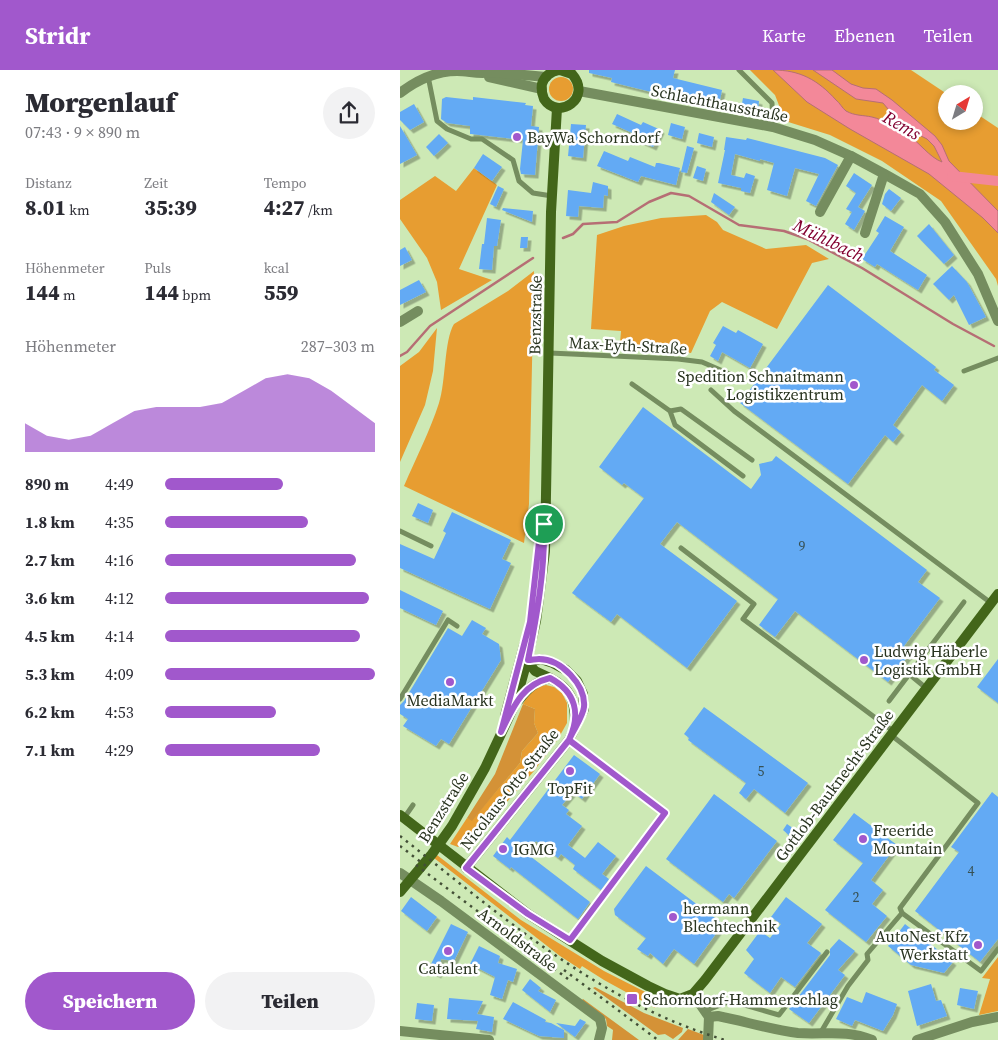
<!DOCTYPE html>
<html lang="de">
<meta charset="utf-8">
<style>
body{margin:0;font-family:"Source Serif 4",serif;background:#f2f2f3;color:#2b2b33;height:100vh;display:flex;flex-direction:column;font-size:19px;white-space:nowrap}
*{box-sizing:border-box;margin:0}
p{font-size:16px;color:#7c7c81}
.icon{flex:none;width:28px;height:28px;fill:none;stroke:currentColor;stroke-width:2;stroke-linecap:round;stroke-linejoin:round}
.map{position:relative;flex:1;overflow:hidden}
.sheet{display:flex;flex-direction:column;background:#fff;width:400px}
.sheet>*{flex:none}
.needle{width:32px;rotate:38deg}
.controls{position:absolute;left:538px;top:15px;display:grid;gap:10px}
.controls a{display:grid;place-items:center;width:45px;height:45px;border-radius:50%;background:#fff;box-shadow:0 2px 8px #0003;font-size:25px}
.pin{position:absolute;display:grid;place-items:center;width:42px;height:42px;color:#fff;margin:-21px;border:2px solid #fff;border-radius:50%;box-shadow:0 1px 5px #0007}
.round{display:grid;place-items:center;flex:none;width:52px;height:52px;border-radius:26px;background:#f2f2f3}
.overview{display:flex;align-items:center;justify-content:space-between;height:85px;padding:0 25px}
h1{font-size:28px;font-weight:800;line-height:38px}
.metrics{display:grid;grid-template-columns:repeat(3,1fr);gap:8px;height:85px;padding:5px 25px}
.metrics div{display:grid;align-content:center}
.metrics b{font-size:21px;font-weight:800}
.metrics small{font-size:14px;font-weight:400}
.metrics p{font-size:14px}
.chart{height:140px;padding:10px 25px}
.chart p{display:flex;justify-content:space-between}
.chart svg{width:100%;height:90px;margin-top:5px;fill:#a158cc;opacity:.7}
.primary-button{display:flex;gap:10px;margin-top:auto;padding:10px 25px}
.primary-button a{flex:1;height:58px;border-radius:30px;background:#a158cc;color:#fff;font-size:20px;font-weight:800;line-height:58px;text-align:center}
.primary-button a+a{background:#f2f2f3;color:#2b2b33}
ul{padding:0 25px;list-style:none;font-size:16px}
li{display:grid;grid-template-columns:80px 60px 1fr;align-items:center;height:38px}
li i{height:12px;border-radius:6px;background:#a158cc}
header{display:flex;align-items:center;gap:30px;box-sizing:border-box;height:70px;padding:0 25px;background:#a158cc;color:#fff}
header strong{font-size:24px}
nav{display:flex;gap:28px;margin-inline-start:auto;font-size:18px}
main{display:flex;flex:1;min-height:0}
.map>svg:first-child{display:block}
</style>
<header>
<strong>Stridr</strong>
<nav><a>Karte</a><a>Ebenen</a><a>Teilen</a></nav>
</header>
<main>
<section class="sheet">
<div class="overview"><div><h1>Morgenlauf</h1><p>07:43 · 9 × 890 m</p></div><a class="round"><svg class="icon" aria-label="share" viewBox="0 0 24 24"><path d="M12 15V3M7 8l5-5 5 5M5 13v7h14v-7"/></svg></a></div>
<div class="metrics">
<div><p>Distanz</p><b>8.01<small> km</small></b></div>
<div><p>Zeit</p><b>35:39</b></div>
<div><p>Tempo</p><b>4:27<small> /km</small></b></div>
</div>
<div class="metrics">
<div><p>Höhenmeter</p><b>144<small> m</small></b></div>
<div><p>Puls</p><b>144<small> bpm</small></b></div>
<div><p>kcal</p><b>559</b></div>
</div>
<div class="chart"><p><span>Höhenmeter</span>287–303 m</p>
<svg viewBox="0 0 160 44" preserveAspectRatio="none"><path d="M0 44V30L10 36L20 38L30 36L40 30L50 24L60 22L70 22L80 22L90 20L100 14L110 8L120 6L130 8L140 14L150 22L160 30V44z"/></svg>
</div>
<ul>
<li><b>890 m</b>4:49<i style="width:56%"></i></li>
<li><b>1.8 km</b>4:35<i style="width:68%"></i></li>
<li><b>2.7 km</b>4:16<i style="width:91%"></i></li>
<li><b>3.6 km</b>4:12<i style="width:97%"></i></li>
<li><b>4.5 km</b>4:14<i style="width:93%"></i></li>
<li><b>5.3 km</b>4:09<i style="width:100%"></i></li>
<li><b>6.2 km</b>4:53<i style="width:53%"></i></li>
<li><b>7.1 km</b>4:29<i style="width:74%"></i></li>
</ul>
<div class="primary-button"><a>Speichern</a><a>Teilen</a></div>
</section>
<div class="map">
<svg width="598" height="970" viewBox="0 0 598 970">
<defs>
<filter id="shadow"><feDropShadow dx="3.5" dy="3.5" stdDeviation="0" flood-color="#0004"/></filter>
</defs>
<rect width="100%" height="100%" fill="#cde9b5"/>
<g fill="#e79d31">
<polygon points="350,0 511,0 547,24 546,51 574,51 574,42 598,58 598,216 596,209 541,131 482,91 430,65 385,51 375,25"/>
<circle cx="161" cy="19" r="12"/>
<polygon points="74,98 97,115 59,199 92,210 41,240 37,212 27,188 0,149 0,130 35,106 56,121"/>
<polygon points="306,145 317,152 323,160 366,179 406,175 429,189 412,193 377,259 322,232 310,241 291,283 220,273 221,261 191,259 197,165 224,156 261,148"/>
<path d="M134 201 129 434 124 473 4 416C16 388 30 361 39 333 46 312 44 270 54 254L108 221Z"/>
<polygon points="37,258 33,301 25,335 0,392 0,296 19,282"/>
<path d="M146 615 154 617 162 623 167 633V653L158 669 134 701 78 765 66 774 58 777 50 774 67 748 72 750 120 693 122 681 138 663 134 653 135 639 123 634C129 623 133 617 146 615Z"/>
<polygon points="37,785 121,850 204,901 259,929 255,938 204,910 182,896 180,899 160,886 34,788"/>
<polygon points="598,887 598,941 579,945 590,909 582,908"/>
</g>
<g fill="#d49237">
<polygon points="123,634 135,639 134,653 138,663 122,681 120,693 72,751 67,748 95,704"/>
<polygon points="195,917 244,943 283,958 282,962 273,969 265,964 258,965 193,918"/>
<polygon points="183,929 239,970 212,970 213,960 207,956 206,949 182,930"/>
<polygon points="288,959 304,965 304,970 278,970"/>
</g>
<path fill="#f38899" stroke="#b66e74" d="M373 0C400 0 418 10 436 30 440 33 442 38 446 41 455 46 463 45 472 47 484 50 497 57 507 64 519 72 529 87 542 92L534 76 527 69 511 61 499 52 483 33 456 29 413 0H432L451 14 463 18 476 19 492 30 535 66 542 75 549 91 598 141V163L583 148 529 104 450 59 407 32Z"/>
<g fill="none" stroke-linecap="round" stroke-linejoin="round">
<g stroke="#b66e74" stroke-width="2.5">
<polyline points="163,168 173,164 183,154 217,152 249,132 271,123 289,126 339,155 384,161 407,169 462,198 553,254 594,276"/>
<polyline points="0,286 7,282 30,256 133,188"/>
</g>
<polyline stroke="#f38899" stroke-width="10" points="552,106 598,111"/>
</g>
<g fill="#63aaf4" filter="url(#shadow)">
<polygon points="189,0 275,0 273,8 322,20 319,35 293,29 292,32 211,12 212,8 189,3"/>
<polygon points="46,27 73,30 73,27 126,33 125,35 133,36 131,56 139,57 135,105 121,104 120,99 123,70 71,64 70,64 70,56 47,53 41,49 42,29"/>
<polygon points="343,28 359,31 358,41 341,39"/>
<polygon points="14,34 24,52 10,60 0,50 0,42"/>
<polygon points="217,44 241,55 243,52 261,60 253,77 235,69 237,65 212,54"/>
<polygon points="271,53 285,57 282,69 268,65"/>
<polygon points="171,54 186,55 183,88 168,86"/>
<polygon points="0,56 17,85 0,94"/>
<polygon points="299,63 314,67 312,77 297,73"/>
<polygon points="39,64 48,73 34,86 26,77"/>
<polygon points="326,67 346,70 347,68 425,88 438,95 416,136 406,131 419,104 395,98 387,126 367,120 374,93 360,89 360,91 335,84 331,105 344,108 346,103 355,106 350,123 341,121 341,118 318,113 325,80 324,80"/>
<polygon points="287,76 294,78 287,103 281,102"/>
<polygon points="204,81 228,91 230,87 255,97 256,93 259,93 280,98 276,115 241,106 238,112 197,96"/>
<polygon points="83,84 102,97 92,111 74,98"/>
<polygon points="297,96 306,99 303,111 293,108"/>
<polygon points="454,103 472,115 458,137 465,141 454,160 445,154 452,142 446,139 456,123 446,116"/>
<polygon points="193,112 208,116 208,126 204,125 203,138 179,136 178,147 166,146 168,120 191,123"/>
<polygon points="98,116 104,119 96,137 90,134"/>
<polygon points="489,119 501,128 491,141 482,134 485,124"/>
<polygon points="314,123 335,137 329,145 311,132"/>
<polygon points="103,138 133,141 132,152 102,140"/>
<polygon points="485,146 504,157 490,181 527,205 518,220 477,194 475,197 462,189 479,163 476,161"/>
<polygon points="87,148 101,150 97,176 94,176 92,200 79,199 82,174 84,174"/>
<polygon points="529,154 554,185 544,194 517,166"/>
<polygon points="121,167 128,167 127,178 120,178"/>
<polygon points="5,177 12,190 0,196 0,180"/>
<polygon points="552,196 567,212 586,247 569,255 554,225 549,230 533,214"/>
<polygon points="19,210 26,222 0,235 0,220"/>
<polygon points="428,215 536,297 534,300 554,315 542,331 522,315 493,355 501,362 493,372 485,365 448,414 340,333"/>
<polygon points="323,256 336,263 338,260 363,274 350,298 322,282 318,291 310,286 316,275 313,273"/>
<polygon points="243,337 351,419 361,405 359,394 372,391 376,386 527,500 518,512 540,528 504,576 512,581 488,612 395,541 375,567 359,555 378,529 277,452 260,474 337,531 287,598 217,544 211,552 172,523 244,428 224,413 222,415 199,397"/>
<polygon points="18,433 33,440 28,453 12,446"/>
<polygon points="52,442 111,470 102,489 111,493 90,539 0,498 0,474 34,489 46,463 43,461"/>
<polygon points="0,520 43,541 36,555 0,538"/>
<polygon points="72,550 86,558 82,564 99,574 101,590 49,674 41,669 36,676 3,656 8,649 0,644 0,635 4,631 48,558 62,566"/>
<polygon points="598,589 598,633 577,617"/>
<polygon points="304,637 408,713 385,743 354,719 346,729 339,723 346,713 288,670 289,668 284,664"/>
<polygon points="174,685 200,704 182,729 173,722 162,735 169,740 166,744 182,756 168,775 185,788 198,772 216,786 202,804 209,809 201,820 173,799 175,795 161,784 158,788 136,771 126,783 190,832 178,849 111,797 110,799 93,786 107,767 110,770"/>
<polygon points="592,722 598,727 598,869 580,892 515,841 559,782 551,777"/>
<polygon points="314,724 377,771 334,828 329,824 323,832 266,789"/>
<polygon points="454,743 497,775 471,810 483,820 472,834 487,846 466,872 425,840 463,793 433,770"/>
<polygon points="387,754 397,761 392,768 383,760"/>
<polygon points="246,796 323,854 294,894 274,879 263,894 250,883 248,886 237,879 246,868 215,845 214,839"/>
<polygon points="11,827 37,847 27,861 1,841"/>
<polygon points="386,827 422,854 407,873 421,883 395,917 381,907 370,923 344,903 354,889 346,880 360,861 370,868 381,854 371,847"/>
<polygon points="51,854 68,862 54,891 41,889 38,905 28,900"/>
<polygon points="505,854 553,892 544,903 511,895 488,876"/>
<polygon points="439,869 455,881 438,900 445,905 409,953 389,939 430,885 430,879"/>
<polygon points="79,876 100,886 98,893 117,899 113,912 108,910 102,929 90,925 95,907 70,894"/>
<polygon points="130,909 141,918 138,921 156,930 150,942 122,920"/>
<polygon points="531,914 536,931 541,930 547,946 517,956 508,921"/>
<polygon points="560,918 578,921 574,939 557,935"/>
<polygon points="466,922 497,934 493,945 483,961 455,950 452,956 436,949 447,927 462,933"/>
<polygon points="49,928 83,931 77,944 94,947 92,962 76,959 78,951 47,949"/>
<polygon points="113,932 146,950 145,952 151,953 164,960 164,968 139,966 103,949"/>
<polygon points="17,933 34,935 32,951 15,949"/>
<polygon points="180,949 186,952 175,967 156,953 175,956"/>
</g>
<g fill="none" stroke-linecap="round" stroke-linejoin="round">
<g stroke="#758d5f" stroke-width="5">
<polyline points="339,0 372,33 373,57"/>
<polyline points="28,6 37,51 47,59 71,69 82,69 113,90 119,111 133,123 152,126"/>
<polyline points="150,283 278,289 302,292 332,305"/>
<polyline points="564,301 598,288"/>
<polyline points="232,314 270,341 281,339 352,390"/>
<polyline points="311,320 334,341 591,533"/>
<polyline points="270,341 275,355 343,406"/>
<polyline points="0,461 31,476"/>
<polyline points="281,478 354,534 343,549 493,661"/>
<polyline points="509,604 526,618"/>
<polyline points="0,629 48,550 57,556"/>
<polyline points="489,631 564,532"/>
<polyline points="169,670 265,743 170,870"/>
<polyline points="4,748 13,735"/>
<polyline points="502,843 581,901 598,879"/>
<polyline points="305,941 331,931 379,945 427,882"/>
<polyline points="421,962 448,916 468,890 467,884 502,843 500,838 578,733 491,665"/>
</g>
<g stroke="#758d5f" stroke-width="10">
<polyline points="89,7 142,19"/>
<polyline points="179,21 373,57 415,70 451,86 488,106 520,124 545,152 578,204 598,251"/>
<path d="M0 23C17 10 35 1 57 1 69 1 80 5 92 2L146 7"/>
<polyline points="420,142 451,86"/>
<polyline points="465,163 484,104"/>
<polyline points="0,252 18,241"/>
<polyline points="0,803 41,831 200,949 202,958 199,970"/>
<polyline points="293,924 309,947 308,970"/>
<path d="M309 947 318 946C344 951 371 960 398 963 425 965 445 959 472 970"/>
<polyline points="0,961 89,970"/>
<polyline points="517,970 572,952 598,947"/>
</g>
<g stroke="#43661a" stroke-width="10">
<path d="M159 0C151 2 145 5 142 14 141 19 142 24 144 29 158 51 193 28 172 4L160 0"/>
<polyline points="127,591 135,601 150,608"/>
<path d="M119 630C128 618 135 612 150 608 171 619 175 630 175 653"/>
<polyline points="105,646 124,575"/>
<polyline points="0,745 128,844 202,891 248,916 265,924 280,929 293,924 305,910 598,524"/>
<polyline points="66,798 169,670 184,639 183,624 177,611 166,600 153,593 141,589 127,591"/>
<polyline points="0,822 32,784 52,756 85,698 115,634 127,591 136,551 145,481 151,142 157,38"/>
</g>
<g stroke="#424f36" stroke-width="2.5" stroke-dasharray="2.5 5" stroke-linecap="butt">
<path d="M0 766C102 846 198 932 325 970"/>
<polyline points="0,776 26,796"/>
<polyline points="16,795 168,909"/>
<polyline points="164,900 258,970"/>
</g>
</g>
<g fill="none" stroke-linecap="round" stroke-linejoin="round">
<g stroke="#fff" stroke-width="10">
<path id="route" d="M144 454 139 472 130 552 101 662C113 638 121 615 150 608 176 622 181 644 169 670L66 798 128 844 170 870 265 743 169 670C173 660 183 647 184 637 186 615 161 589 139 589 136 589 131 590 128 590 137 545 145 500 144 454"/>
</g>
<use href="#route" stroke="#a158cc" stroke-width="6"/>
</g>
<g fill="#a158cc" stroke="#fff" stroke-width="2">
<circle cx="117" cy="67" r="5"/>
<circle cx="454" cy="315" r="5"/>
<circle cx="464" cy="590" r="5"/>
<circle cx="50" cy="612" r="5"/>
<circle cx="170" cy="701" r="5"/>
<circle cx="463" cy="769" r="5"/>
<circle cx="103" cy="779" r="5"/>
<circle cx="273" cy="847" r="5"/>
<circle cx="578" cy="875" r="5"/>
<circle cx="48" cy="881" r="5"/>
<rect x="226" y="923" width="12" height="12" rx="2.5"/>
</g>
<g text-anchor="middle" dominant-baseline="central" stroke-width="5" stroke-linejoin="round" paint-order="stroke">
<g font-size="14" fill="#375154">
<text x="402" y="476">9</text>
<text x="361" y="701">5</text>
<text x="571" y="801">4</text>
<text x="456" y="827">2</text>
</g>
<g font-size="16" fill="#28331f" stroke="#fff">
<text transform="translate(320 33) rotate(11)">Schlachthausstraße</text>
<text transform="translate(135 245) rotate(-89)">Benzstraße</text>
<text transform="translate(228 275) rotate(3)">Max-Eyth-Straße</text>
<text transform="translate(434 715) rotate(-53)">Gottlob-Bauknecht-Straße</text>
<text transform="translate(109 719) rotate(-52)">Nicolaus-Otto-Straße</text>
<text transform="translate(43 737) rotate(-58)">Benzstraße</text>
<text transform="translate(118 869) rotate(37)">Arnoldstraße</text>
</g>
<g font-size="16" fill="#28331f" stroke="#fff" text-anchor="start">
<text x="127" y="67">BayWa Schorndorf</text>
<text x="444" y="306" text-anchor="end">Spedition Schnaitmann<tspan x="444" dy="18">Logistikzentrum</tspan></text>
<text x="474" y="581">Ludwig Häberle<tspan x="474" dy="18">Logistik GmbH</tspan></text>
<text x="50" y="630" text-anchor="middle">MediaMarkt</text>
<text x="170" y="718" text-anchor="middle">TopFit</text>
<text x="473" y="760">Freeride<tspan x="473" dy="18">Mountain</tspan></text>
<text x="113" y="779">IGMG</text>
<text x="283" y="838">hermann<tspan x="283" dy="18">Blechtechnik</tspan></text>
<text x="568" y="866" text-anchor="end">AutoNest Kfz<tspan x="568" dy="18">Werkstatt</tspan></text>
<text x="48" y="898" text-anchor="middle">Catalent</text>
<text x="243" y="929">Schorndorf-Hammerschlag</text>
</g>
<g font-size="18" font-style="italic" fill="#820130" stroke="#fff">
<text transform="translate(502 55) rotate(30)">Rems</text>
<text transform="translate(429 170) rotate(26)">Mühlbach</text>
</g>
</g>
</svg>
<div class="controls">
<a><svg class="needle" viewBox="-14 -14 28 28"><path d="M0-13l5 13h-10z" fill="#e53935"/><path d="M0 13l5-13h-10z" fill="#7c7c81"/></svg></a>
</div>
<div class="pin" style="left:144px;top:454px;background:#1e9e55"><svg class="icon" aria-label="arrive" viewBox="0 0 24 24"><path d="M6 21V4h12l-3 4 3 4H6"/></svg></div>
</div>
</main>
